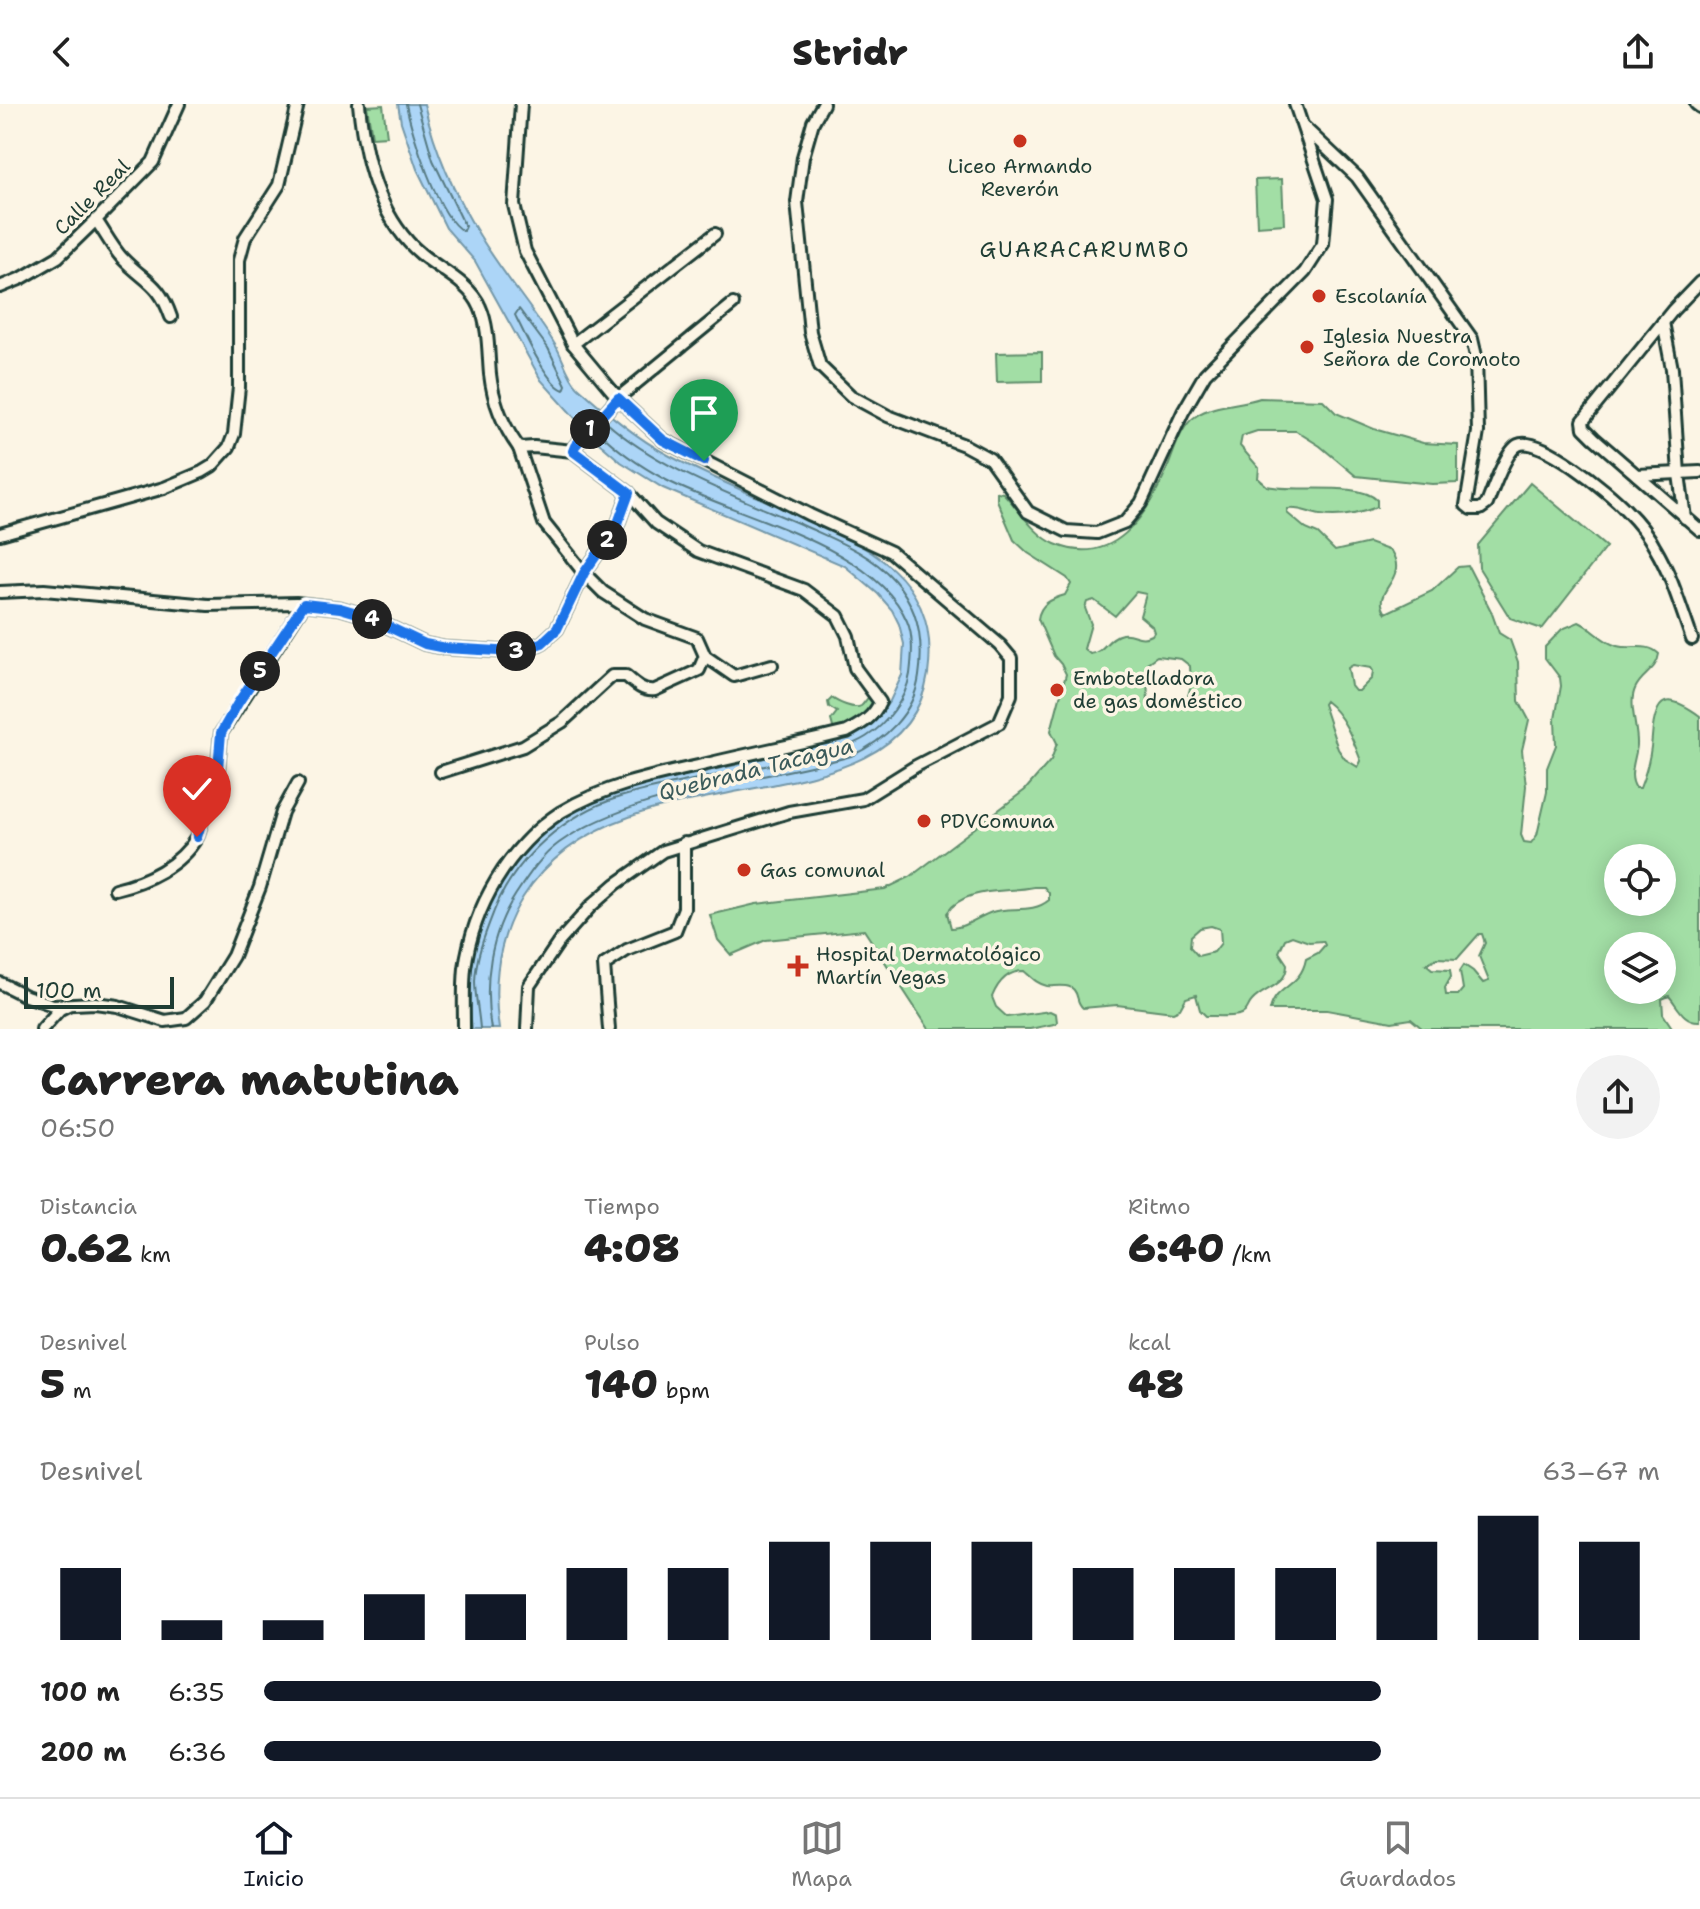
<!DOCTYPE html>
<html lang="es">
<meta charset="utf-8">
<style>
body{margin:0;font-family:"Shantell Sans",sans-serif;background:#f2f2f2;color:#222;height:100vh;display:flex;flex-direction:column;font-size:30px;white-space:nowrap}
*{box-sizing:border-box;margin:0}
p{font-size:26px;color:#767676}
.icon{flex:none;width:44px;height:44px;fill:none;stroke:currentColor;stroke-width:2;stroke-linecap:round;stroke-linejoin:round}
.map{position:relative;height:925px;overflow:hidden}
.panel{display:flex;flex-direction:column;background:#fff;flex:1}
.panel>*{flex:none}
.buttons{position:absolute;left:1604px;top:740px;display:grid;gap:16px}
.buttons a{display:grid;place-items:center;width:72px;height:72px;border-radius:50%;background:#fff;box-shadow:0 4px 20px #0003;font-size:40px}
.scale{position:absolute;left:24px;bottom:20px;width:150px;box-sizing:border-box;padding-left:8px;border:4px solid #1f3d34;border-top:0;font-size:22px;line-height:28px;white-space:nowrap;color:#1f3d34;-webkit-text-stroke:6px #fcf5e5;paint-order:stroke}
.pin{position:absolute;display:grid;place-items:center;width:68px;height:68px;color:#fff;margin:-82px -34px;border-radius:50% 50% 50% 0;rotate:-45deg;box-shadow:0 0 8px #0007}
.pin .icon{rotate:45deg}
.km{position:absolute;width:40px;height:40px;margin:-20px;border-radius:50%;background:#222;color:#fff;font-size:22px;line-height:40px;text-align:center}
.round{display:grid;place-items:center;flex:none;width:84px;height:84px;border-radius:42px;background:#f2f2f2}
.headline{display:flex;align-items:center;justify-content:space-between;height:136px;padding:0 40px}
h1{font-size:44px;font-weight:800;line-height:60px}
.metrics{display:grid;grid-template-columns:repeat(3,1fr);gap:12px;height:136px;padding:8px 40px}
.metrics div{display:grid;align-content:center}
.metrics b{font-size:40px;font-weight:800}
.metrics small{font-size:22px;font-weight:400}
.metrics p{font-size:22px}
.chart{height:224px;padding:16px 40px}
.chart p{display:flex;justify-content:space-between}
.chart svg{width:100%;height:144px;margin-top:8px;stroke:#111827;stroke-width:6}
ul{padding:0 40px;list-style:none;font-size:26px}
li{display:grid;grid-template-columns:128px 96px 1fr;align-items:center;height:60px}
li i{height:20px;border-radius:10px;background:#111827}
header{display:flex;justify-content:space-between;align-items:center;height:104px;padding:0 40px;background:#fff;font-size:36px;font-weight:800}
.menu{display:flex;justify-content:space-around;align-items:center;height:112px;border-top:2px solid #e0e0e0;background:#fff;font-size:22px;color:#767676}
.menu a{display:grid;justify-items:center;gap:4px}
.menu .selected{color:#111827}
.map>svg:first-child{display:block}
</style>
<header><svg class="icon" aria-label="back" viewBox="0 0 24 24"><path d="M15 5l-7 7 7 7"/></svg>Stridr<svg class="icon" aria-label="share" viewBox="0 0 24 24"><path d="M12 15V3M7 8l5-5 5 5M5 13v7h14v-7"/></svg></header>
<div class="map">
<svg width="1700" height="925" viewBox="0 0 1700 925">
<rect width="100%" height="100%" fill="#fcf5e5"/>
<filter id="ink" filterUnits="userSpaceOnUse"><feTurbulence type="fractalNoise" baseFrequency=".0125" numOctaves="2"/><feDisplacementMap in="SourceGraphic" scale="16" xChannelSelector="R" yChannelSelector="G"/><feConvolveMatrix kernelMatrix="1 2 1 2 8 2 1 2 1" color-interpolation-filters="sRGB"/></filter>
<g filter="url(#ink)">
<g fill="#a2dea5" stroke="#608e6c" stroke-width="2" fill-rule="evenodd">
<polygon points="383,1 387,32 372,33 367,2"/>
<polygon points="1282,75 1284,120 1257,122 1255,76"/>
<polygon points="1042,248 1042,277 997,278 996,249"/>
<path d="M1260 294 1323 296 1336 309 1374 325 1423 339 1458 341V379L1432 380 1356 372 1320 342 1296 327H1257L1242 332 1240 342 1259 364 1258 374 1267 382C1295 389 1358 377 1377 396V403C1359 410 1339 414 1320 411 1308 409 1300 403 1288 405L1287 409 1306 425 1318 430 1335 447 1369 439 1391 447C1410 477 1369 486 1386 509L1432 487 1458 463 1468 462 1491 507 1499 529 1510 536 1518 558 1519 597 1529 616 1522 646 1526 682 1521 731 1524 738 1531 739 1537 731 1547 688V664L1556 641 1555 615 1561 582 1560 574 1545 554V543L1562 525 1579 518C1593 524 1602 538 1617 542 1632 546 1647 538 1659 550 1657 567 1641 570 1635 585 1628 600 1638 624 1637 641 1636 655 1627 672 1636 684H1640C1646 669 1651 649 1652 633 1655 592 1667 588 1700 612V658L1698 664 1700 677V917C1683 918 1678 902 1669 892L1662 895 1663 910 1673 925H1423L1411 915 1392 918 1327 906H1270C1276 880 1300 885 1306 855L1318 849 1325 841 1323 837 1309 838 1292 832 1285 835 1279 848 1287 860C1287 883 1264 883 1252 897 1247 902 1248 909 1239 911 1230 913 1216 912 1206 912L1200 906 1196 891 1186 894 1180 905 1173 908 1117 901 1083 904C1076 898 1079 892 1074 886 1068 879 1054 883 1047 882 1037 880 1031 873 1024 867 1007 867 998 878 992 893L996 903 1007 913 1050 907 1056 910 1057 918 1054 920 1030 925H929L864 826 766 836 731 851 718 836 710 811 756 800 885 785 910 773 1025 686 1051 656 1057 639 1051 627 1066 570 1061 560 1054 552 1038 515C1040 500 1051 495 1065 491L1071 480 1067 474 1028 449 1014 436 997 396V388L1003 389C1019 405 1034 431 1055 440 1114 465 1147 411 1167 365 1174 349 1180 322 1196 312 1213 300 1240 301 1260 294ZM1136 488 1146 490 1140 512 1152 522 1154 528 1152 531C1139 538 1134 528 1122 530 1107 533 1104 549 1090 550L1084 545 1091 520 1085 504 1087 498 1094 496 1115 512ZM1157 552 1181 555 1190 562 1191 581 1185 603 1154 606 1148 603 1147 559ZM1353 561 1371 564 1373 567 1372 574 1359 587H1355L1351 582 1348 564ZM1325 597C1344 611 1353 636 1361 657L1358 663 1345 655 1338 645 1323 600ZM1618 754H1662V798H1618ZM1034 783H1044L1049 789V796C1033 810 1010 802 992 808 980 812 963 825 951 824L947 809C964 782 1008 789 1034 783ZM1211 822 1220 825 1221 839 1214 848 1198 852 1190 843 1191 832 1200 824ZM1479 830H1482L1485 839 1479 852 1489 877 1483 879 1473 867 1464 861 1460 867 1463 885 1458 891H1446L1445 884 1451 873 1450 866 1432 865 1426 860 1437 854 1457 855ZM1618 842H1662V886H1618Z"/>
<polygon points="1530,379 1606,443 1542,525 1510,514 1479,464 1478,441"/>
<path d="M869 593 873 595C874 612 857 611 850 623L834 627 831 616 837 608 829 603 828 598 832 594C837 598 854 606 861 602 864 600 865 596 869 593Z"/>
</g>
<path fill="#acd5f7" stroke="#7498a9" stroke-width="2" d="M398 0H424C435 46 455 92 480 132 502 169 531 202 554 239 563 252 566 271 578 283 606 308 636 334 670 352 708 372 748 389 787 406 862 439 942 471 928 570 913 668 798 674 720 691 690 697 658 702 629 713 534 746 484 824 499 925H472L467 878 476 833 492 791 503 771 537 731 574 706 616 686 736 661 851 632 871 620 890 597 902 571 904 540 899 520 892 506 878 490 845 462 663 384 621 358 591 332 541 276 475 157 446 124 417 65 401 18Z"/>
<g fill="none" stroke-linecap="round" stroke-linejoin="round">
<g stroke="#577a82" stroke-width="2">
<path d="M406 0C411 27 439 116 463 127L465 122 433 56 417 0"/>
<path d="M519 205 548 244 566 281 564 286C547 281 524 229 515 211Z"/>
<path d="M480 925C479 909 475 893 475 877 476 852 485 830 494 807 515 754 565 710 620 693 677 676 739 669 797 655 820 649 845 646 866 633 887 620 906 595 910 570 912 553 914 533 907 517 874 440 736 413 666 376 642 363 618 347 598 327"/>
<path d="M491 925C483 878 490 830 516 790 528 772 541 752 559 739 635 685 761 678 851 652 884 637 914 610 919 572 924 537 918 503 894 476 869 448 832 435 800 420 737 393 657 364 606 318"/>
</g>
<g stroke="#1f3d34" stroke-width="16">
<g id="minor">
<path d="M359 0C364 53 378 114 421 150 440 166 470 179 480 203 489 223 488 249 490 270 493 297 503 322 519 344L534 343 573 347 629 389 656 419 698 447 804 486 838 512 848 532 855 564 880 598C873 614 861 620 847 628 797 640 748 650 698 662 652 672 602 683 561 708 509 742 473 803 465 864 463 884 464 905 464 925"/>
<polyline points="521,0 514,101 525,147 573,240 618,294 663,336 810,411 891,448 1000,541 1011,554 1011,591 999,619 916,662 863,695 789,708 663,747 616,780 591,802 559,838 529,882 527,925"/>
<polyline points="823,0 813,18 803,53 797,98 810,228 820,262 851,292 888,312 964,341 990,355 1028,408 1066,427 1097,429 1125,418 1141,399 1183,308 1205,270 1305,168 1323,140 1327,95 1295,0"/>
<polyline points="1696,0 1700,3"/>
<path d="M1305 24 1357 73 1472 235 1476 252 1478 328 1466 401 1471 405H1480L1487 400C1492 387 1506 347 1518 341 1539 330 1609 388 1625 405 1636 416 1648 430 1655 444 1672 472 1681 505 1692 535"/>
<path d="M96 116C105 129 112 143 122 154 145 178 159 178 171 213"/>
<polyline points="1700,178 1673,206 1583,317 1584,324 1594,334 1700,426"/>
<polyline points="0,183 22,174 58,153 96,116 153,58 179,0"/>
<polyline points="1663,218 1672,265 1679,370 1685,414"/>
<polyline points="573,240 715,130"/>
<polyline points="519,344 544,419 584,469 603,488 645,515 697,534 705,552 734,572 772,561"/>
<polyline points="573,347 575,342 618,294 733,200"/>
<polyline points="1637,371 1700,368"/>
<polyline points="0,430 164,384 202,368 212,362 229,343 234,330 239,283 239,156 245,134 279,81 298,0"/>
<polyline points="0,488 44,486 208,501 296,499 340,504 364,511 425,540 445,544 515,548 542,539 557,525 584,469 617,422 629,389"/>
<path d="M441 668 523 642 562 618 612 572H626C634 579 643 588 655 586L699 566 705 552"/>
<path d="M115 785C146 778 180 762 197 733L218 664 221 629 304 500"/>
<polyline points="0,879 26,892 53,901 95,899 118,902 165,917 186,914 205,897 233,852 260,783 282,708 298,679"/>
<polyline points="42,925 60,905 68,901"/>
<polyline points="609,925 604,861 627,846 675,827 684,804 684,739"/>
</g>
</g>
<use href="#minor" stroke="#fcf5e5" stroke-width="10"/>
</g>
</g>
<g fill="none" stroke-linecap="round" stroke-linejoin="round" filter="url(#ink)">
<g stroke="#fff" stroke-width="16">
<polyline id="route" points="197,733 218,664 221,629 238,599 304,500 340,504 364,511 425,540 445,544 515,548 542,539 557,525 584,469 617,422 629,389 573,347 575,342 618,294 663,336 704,357"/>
</g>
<use href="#route" stroke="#1a73e8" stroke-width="10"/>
</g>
<g fill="#c8321e" stroke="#fcf5e5" stroke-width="3">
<circle cx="1020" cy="37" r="8"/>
<circle cx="1319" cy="192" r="8"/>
<circle cx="1307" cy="243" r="8"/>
<circle cx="1057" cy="586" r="8"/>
<circle cx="924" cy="717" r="8"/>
<circle cx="744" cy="766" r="8"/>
<path d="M794 850h8v8h8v8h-8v8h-8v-8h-8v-8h8z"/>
</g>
<g text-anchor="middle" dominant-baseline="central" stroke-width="7" stroke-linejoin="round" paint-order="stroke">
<g font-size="20" fill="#1f3d34" stroke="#fcf5e5" text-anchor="start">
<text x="1020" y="62" text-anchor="middle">Liceo Armando<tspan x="1020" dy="23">Reverón</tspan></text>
<text x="1335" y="192">Escolanía</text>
<text x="1323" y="232">Iglesia Nuestra<tspan x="1323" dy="23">Señora de Coromoto</tspan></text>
<text x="1073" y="574">Embotelladora<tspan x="1073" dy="23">de gas doméstico</tspan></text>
<text x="940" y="717">PDVComuna</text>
<text x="760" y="766">Gas comunal</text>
<text x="816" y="850">Hospital Dermatológico<tspan x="816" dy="23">Martín Vegas</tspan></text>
</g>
<g font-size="20" fill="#1f3d34" stroke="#fcf5e5">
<text transform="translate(92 93) rotate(-45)">Calle Real</text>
</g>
<g font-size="22" letter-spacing="2" fill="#1f3d34" stroke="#fcf5e5">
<text x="1085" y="145">GUARACARUMBO</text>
</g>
<g font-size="22" font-style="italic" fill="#3b5b5b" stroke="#fcf5e5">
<text transform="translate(756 665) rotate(-14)">Quebrada Tacagua</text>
</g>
</g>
</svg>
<div class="buttons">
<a><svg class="icon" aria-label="locate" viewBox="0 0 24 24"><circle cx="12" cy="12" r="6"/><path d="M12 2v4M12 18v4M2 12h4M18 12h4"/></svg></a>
<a><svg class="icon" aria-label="layers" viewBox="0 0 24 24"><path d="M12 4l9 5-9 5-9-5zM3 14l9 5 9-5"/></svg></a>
</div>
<div class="scale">100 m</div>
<div class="pin" style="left:704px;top:357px;background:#1e9e55"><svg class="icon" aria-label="arrive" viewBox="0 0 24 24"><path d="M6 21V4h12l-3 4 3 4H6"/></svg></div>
<div class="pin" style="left:197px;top:733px;background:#d93025"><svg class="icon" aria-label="check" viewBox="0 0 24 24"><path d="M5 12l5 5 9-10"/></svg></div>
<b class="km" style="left:590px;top:325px">1</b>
<b class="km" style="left:607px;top:436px">2</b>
<b class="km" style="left:516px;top:547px">3</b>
<b class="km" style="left:372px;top:515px">4</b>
<b class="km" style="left:260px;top:567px">5</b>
</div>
<section class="panel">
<div class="headline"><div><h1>Carrera matutina</h1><p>06:50</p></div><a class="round"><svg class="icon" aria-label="share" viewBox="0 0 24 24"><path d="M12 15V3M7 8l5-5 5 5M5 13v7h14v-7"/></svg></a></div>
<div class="metrics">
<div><p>Distancia</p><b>0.62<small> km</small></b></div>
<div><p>Tiempo</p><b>4:08</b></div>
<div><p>Ritmo</p><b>6:40<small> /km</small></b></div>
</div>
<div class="metrics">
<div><p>Desnivel</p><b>5<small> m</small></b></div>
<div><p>Pulso</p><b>140<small> bpm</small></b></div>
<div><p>kcal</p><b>48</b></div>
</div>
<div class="chart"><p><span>Desnivel</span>63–67 m</p>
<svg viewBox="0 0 160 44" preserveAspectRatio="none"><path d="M5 44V22M15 44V38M25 44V38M35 44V30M45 44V30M55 44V22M65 44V22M75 44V14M85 44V14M95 44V14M105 44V22M115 44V22M125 44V22M135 44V14M145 44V6M155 44V14"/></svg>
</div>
<ul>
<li><b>100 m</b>6:35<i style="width:80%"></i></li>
<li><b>200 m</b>6:36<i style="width:80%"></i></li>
</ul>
</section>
<nav class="menu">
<a class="selected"><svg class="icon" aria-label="home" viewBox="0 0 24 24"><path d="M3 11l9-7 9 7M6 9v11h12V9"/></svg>Inicio</a>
<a><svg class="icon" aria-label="map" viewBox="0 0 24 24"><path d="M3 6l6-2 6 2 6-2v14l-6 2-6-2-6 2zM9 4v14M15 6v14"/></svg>Mapa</a>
<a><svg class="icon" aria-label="saved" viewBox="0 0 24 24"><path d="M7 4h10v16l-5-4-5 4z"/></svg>Guardados</a>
</nav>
